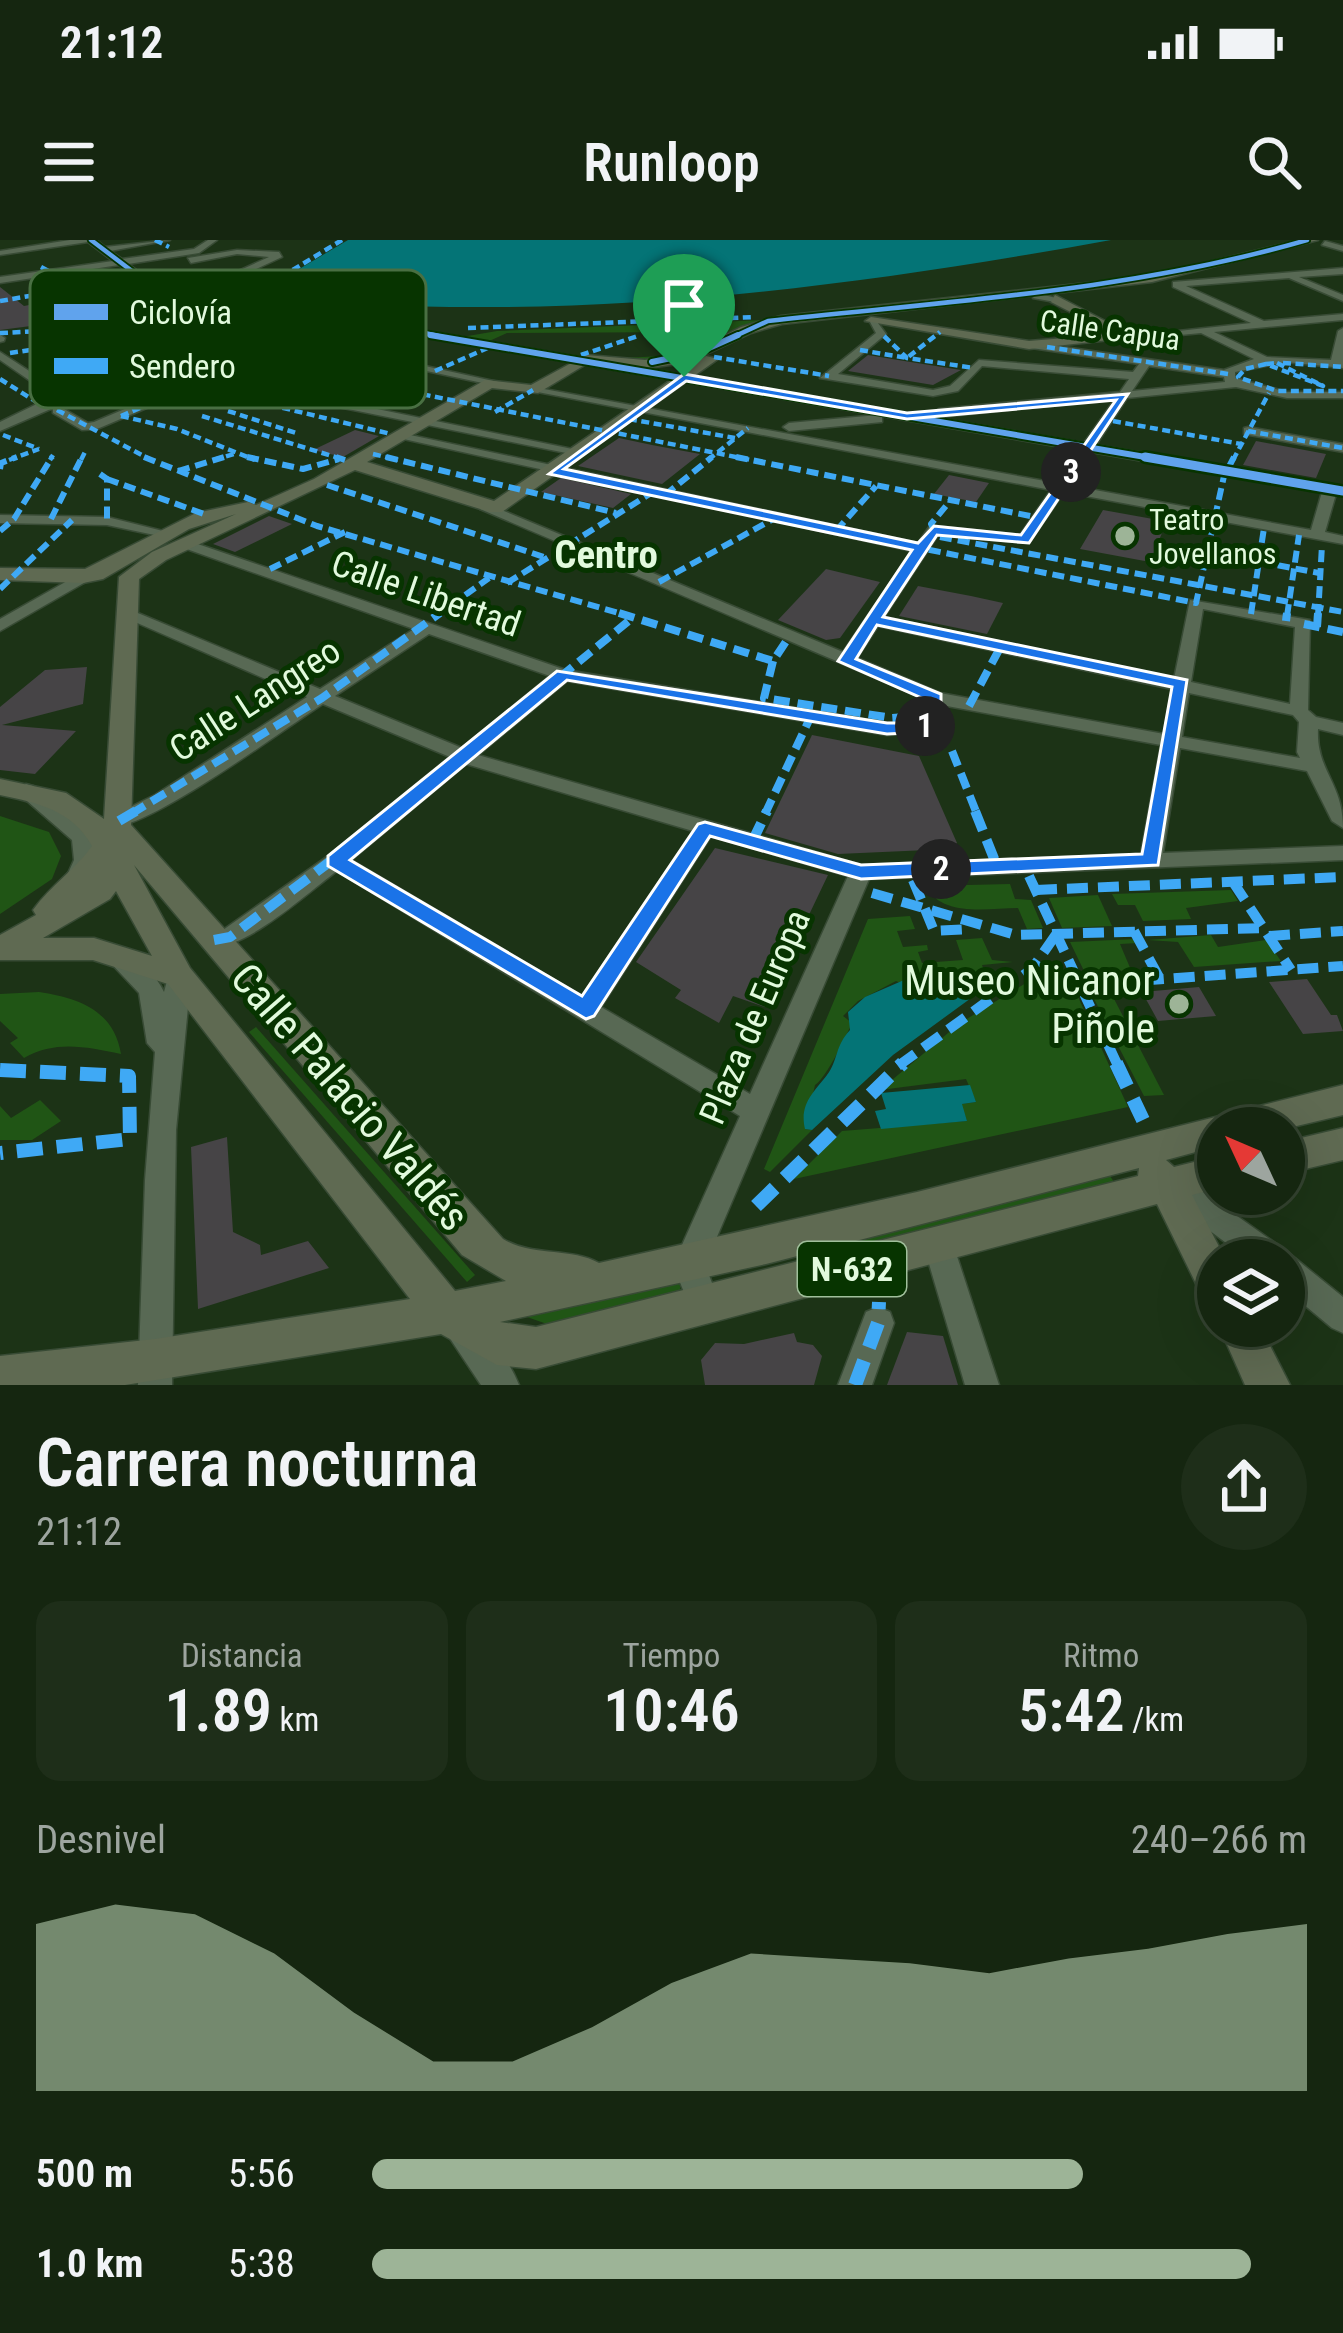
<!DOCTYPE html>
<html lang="es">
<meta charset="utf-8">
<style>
body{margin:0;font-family:"Roboto Condensed",sans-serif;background:#1e2e19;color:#f1f3f6;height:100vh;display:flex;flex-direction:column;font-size:45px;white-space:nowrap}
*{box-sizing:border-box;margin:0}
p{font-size:39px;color:#9da59f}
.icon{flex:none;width:66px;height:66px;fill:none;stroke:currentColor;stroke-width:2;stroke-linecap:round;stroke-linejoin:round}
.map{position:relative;height:1145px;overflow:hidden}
.sheet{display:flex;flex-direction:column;background:#152610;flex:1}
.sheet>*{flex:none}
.needle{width:78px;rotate:314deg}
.fabs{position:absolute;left:1197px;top:867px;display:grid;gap:24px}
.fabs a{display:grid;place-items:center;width:108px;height:108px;border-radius:50%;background:#152610;box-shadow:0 12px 48px #0002,0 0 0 3px #344330;font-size:60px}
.pin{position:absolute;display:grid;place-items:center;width:102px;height:102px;color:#fff;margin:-123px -51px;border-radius:50% 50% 50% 0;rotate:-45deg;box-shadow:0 0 12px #0007}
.pin .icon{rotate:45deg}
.km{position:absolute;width:60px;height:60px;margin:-30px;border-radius:50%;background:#222;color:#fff;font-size:33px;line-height:60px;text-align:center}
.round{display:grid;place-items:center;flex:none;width:126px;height:126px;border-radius:63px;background:#1e2e19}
.headline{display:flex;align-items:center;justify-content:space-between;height:204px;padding:0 36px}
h1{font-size:66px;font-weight:600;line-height:90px}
.metrics{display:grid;grid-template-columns:repeat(3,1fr);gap:18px;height:204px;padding:12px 36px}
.metrics div{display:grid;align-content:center;border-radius:24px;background:#1e2e19;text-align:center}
.metrics b{font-size:60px;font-weight:600}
.metrics small{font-size:33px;font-weight:400}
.metrics p{font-size:33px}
.chart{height:336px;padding:24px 36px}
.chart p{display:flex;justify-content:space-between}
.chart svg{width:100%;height:216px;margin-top:12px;fill:#9db497;opacity:.7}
ul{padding:0 36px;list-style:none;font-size:39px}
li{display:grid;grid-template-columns:192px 144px 1fr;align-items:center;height:90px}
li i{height:30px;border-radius:15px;background:#9db497}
.status{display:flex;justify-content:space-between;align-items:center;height:84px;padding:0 60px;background:#152610;direction:ltr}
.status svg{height:33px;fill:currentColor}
header{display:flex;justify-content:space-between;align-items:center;height:156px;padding:0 36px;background:#152610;font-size:54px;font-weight:600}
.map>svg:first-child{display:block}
</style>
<div class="status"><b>21:12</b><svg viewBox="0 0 49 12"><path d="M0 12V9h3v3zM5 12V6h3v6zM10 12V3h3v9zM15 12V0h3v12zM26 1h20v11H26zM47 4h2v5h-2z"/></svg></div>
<header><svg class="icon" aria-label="menu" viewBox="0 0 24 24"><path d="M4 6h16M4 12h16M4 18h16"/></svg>Runloop<svg class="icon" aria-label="search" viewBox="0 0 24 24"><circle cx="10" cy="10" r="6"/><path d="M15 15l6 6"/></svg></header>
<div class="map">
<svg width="1343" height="1145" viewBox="0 0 1343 1145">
<rect width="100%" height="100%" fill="#1c3316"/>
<g fill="#205515">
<polygon points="764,80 690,114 654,121 602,119 662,116 698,101 696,92 507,93 487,102 462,97 497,91"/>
<polygon points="0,576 49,592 61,616 52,639 0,674"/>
<path d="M1010 644 1015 659 1031 660 1043 688 1027 689 1018 668C988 668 942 678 926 646Z"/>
<polygon points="1231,650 1238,661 1186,668 1191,679 1143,681 1135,665 1118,665 1112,654"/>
<polygon points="1098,655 1112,686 1062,688 1049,658"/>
<path d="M910 676 915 689 897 691 903 707 927 705 928 710 918 712 922 723 963 720 956 700 982 698 992 720 1013 722 982 725 987 739H930L933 751H917L896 741 858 761 843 776 852 783C845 798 827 837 815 845L805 889 812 890 770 932 764 929 868 679Z"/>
<polygon points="1211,695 1218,707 1266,700 1281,721 1194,727 1178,702 1148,700"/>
<polygon points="1136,699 1138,703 1120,704 1131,730 1085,733 1070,702"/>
<polygon points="1070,739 1128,867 794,939 842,891 967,881 961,864 976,862 966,839 880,850 960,783 1026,743"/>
<path d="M39 752C78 758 114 770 121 814 86 807 56 800 24 818L10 803 18 798 0 781V754Z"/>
<polygon points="1112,755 1164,855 1144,856 1093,757"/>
<polygon points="256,787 475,1035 467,1042 249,792"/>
<polygon points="40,860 61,881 32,900 0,900 0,866 11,878"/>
<polygon points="1108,933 1114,942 819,1015 815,1005"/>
<polygon points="679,1041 681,1052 547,1084 527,1077"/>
</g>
<g fill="#047476">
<path d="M348 0H1111C902 38 688 68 474 67 410 67 335 66 274 44Z"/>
<path d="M904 740 935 756 937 749 976 747 978 753 893 815 812 890 805 889C799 864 814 852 827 835 838 820 835 806 850 790L848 772 865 757Z"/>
<polygon points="970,845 976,862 962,864 967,881 881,889 875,871 886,869 881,853"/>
</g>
<g fill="#464446">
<polygon points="121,32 153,55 227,56 273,68 191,82 142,69 97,82 85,79 0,90 0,47 24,66 70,57 56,42"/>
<polygon points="868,115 898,120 961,130 933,145 848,131"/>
<polygon points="355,190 379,196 343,217 313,210"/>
<polygon points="619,198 652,205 700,214 662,244 578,226"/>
<polygon points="1256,201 1326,214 1316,238 1243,225"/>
<polygon points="949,235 989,243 976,262 934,254"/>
<polygon points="561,238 631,254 613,268 541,252"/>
<polygon points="1103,270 1153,279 1150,291 1162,293 1150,322 1080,309"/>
<polygon points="269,276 292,284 235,312 213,304"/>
<polygon points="826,329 880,342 840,398 826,400 778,380"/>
<polygon points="918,346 971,356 1003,363 987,394 899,376"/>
<polygon points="87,427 83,464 2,485 76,491 35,534 0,530 0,467 45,430"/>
<polygon points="812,495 919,516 957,603 950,609 838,614 765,593"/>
<polygon points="715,608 828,635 765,767 733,756 719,783 675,758 681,750 636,722"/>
<polygon points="1307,739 1331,775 1337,775 1343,791 1303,794 1269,742"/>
<polygon points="1199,747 1216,776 1158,781 1142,752"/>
<polygon points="227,897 233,992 260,1005 261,1015 308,1001 329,1028 198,1069 191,907"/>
<polygon points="907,1092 943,1096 958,1145 887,1145"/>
<polygon points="794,1093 797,1102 813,1105 822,1116 814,1145 705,1145 701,1120 715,1103 744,1104"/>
</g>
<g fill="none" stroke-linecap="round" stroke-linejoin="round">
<g stroke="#384b35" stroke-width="3">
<g id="minor">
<path d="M70 0H96L105 7 170 0 110 11 122 19 194 9 208 0H217L199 13 128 24 155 44 205 46 269 17 237 14 191 23 188 18 237 10 279 12 282 17 219 46 373 82 1084 203 1115 159 939 177 933 173 939 169 1120 152 1129 139 982 126 958 151 933 156 820 138 876 93 870 82 875 79 886 94 838 134 933 150 950 146 979 120 1133 132 1139 124 1025 107 1029 102 1224 130 1254 119 1201 93 1129 100 1124 97 1251 83 1173 47V42L1343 28V34L1299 37 1343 55V61L1289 38 1186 46 1264 81 1343 74V80L1214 92 1267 117 1331 120 1338 91 1343 88V128L1286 122 1235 132V138L1287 152H1343V158H1287L1236 147 1127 158 1096 205 1343 247V255L1336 254 1325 292 1343 296V304L1064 252 1029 303 938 295 884 377 1174 439 1190 360 1310 380 1308 470 1316 477 1343 483V495L1318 489C1316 531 1343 542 1343 588L1332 581 1307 531 1180 508 1163 613 1343 606V620L869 639 705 1025 721 1066 716 1077 705 1082 694 1077 673 1025 740 876 337 631C307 653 241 715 206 706L202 700 206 694 223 690 328 616 450 517 323 464C287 487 146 591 112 586L108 581 112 576 155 555 307 457 119 375 127 370 133 371 320 449 414 389 181 307 179 304 186 300 566 430 887 483 916 482 929 467 927 461 916 455 480 269 492 266 843 412 912 311 390 196 396 192 918 303 929 287 934 286 1020 295 1051 250 527 150 533 147 1056 243 1079 210 373 88 228 52 153 50 119 25 0 43V37L113 21 88 2 0 15V11ZM1149 126 1224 137 1225 142 1132 151ZM1091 212 1322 252 1311 290 1068 245ZM1203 369 1295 387 1290 464 1191 442ZM878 386 1172 449 1164 494 940 453 857 418ZM429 394 550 436 462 508 335 456ZM567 441 887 495 928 492 947 466 1161 505 1141 614 861 625 478 515ZM1189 453 1293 475 1299 482 1297 512 1300 518 1182 497ZM466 524 693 591 582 756 351 620ZM711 596 848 636 750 854 601 767Z"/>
<polygon points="1325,1 1343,6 1343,11 1322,5"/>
<polygon points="1036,53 1060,59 1055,62 1033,58"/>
<path d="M295 69 298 74 234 84 498 142 492 145 296 103 221 137 587 212 581 216 210 141 97 189 82 190 53 173V168L0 191V182L47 159 42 149 0 120V112L63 153 85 122 103 115 205 82ZM218 86 287 101 208 134 121 117ZM109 121 198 138 94 182 88 183 64 169 93 126Z"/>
<polygon points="0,95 5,98 4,101 0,102"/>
<polygon points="878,175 882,176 882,182 789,191 783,187 789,183"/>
<polygon points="1248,187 1343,204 1343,212 1244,194 1244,188"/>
<polygon points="0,275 107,277 171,293 164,297 107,285 0,283"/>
<polygon points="83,332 89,334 89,340 0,391 0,379"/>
<polygon points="26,544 33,546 94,598 96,620 84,645 76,648 65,640 74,620 72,600 19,554 16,550"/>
<path d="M118 709C135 714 157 736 164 752L170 730 179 727 188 730 191 736 176 890 172 1145H138L145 940 155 812 147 803 139 753 106 718 109 712Z"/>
<polygon points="1172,933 1182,937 1285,1010 1343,1057 1343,1093 1332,1088 1284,1048 1284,1020 1249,1020 1162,955 1157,946 1162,937"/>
<polygon points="939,993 950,997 954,1007 999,1145 965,1145 924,1007 928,997"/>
<polygon points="878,1067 890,1072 894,1083 872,1145 838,1145 866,1072"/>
<path d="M463 1078C486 1087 510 1122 519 1145H481L447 1094 451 1083Z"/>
</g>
</g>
<g stroke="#384b35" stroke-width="3">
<g id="major">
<path d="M1300 0H1318L1152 42 782 84 751 93 688 123 645 128 588 123 538 153 492 148 367 222 494 261 706 116 718 119 502 272H490L355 230 166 320 139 339 131 585 503 999C533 1017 570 1007 599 1023L917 952 1343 845V875L1284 889 1218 888V906L1166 920 1174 927 1218 916V948L1192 955 1226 1020H1218V1065L1204 1060 1157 964 536 1129 497 1125 441 1094 125 1145H0V1116L155 1099 410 1059 168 744 93 720H0V695L36 675 33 670C50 646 75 630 92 606 72 570 38 563 0 555V539L66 553 104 579 119 337 152 312 236 274 189 289 103 339 83 343 0 340V328L85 329 196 273 248 262 256 265 314 239 485 140 531 145 586 115 645 120 685 115 741 87 781 76 1152 36ZM134 625 462 1015 506 1041 455 1051 190 728ZM116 651 152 716 94 698H43L110 659ZM1139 928 1138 936 536 1087 500 1082 766 1024Z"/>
<polygon points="1055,55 1136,97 1029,109 865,81 871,77 1029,101 1114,94 1051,62"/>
<polygon points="1343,888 1343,920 1284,934 1284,902"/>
<polygon points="1218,1084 1260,1086 1290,1145 1245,1145"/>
</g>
</g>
<use href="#minor" fill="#586954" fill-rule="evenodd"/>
<use href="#major" fill="#5f6a52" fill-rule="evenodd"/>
<g stroke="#3fa9f5" stroke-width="4.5" stroke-dasharray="8 4.5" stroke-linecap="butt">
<polyline points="155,0 169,7"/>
<polyline points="41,27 52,33"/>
<polyline points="40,55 115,75 151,69 211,84"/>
<polyline points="286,56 268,45 342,0"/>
<polyline points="0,61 142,37"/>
<polyline points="96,71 43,91 107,117"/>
<polyline points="468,88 755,77"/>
<polyline points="0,93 43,91"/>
<polyline points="884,96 907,118 974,128"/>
<polyline points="1047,107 1228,134"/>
<polyline points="860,110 907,118 940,92"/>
<polyline points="10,113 65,105 236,60"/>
<polyline points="581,115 638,96"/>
<polyline points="714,117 829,136"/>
<polyline points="251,120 751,220"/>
<polygon points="1277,123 1323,146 1266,124"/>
<polyline points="1283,123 1343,127"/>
<polyline points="1266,124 1245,129 1238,137 1277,151 1343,151"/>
<polyline points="435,131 490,107"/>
<polyline points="0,139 43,166"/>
<polyline points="245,141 282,125"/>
<polyline points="121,159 178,135 245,92"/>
<polyline points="246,159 391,194"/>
<polyline points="330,160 407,125"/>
<polyline points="119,166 130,125 201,98"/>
<polyline points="57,170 151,220"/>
<polyline points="228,171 296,193"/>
<polyline points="495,172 533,150"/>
<polyline points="121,176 177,189 255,220"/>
<polyline points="121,176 291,103"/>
<polyline points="202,176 345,220"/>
<polyline points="629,179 735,198"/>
<polyline points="1113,181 1241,204"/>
<polyline points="1248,191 1343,208"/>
<polyline points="3,195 39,209"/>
<polyline points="373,214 398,220"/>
<polyline points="9,220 39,209"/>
<polyline points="50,220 53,215"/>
<polyline points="81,220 85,212"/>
<polyline points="214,220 234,214"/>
<polyline points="708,220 748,188"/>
<polyline points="1233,220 1269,153"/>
</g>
<g stroke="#3fa9f5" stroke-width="6" stroke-dasharray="12 6" stroke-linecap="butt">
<polyline points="144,217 317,286 629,376"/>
<polyline points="247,217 303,229 339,219"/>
<polyline points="336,217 345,220"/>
<polyline points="386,217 616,273"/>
<polyline points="736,217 1040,278"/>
<polyline points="0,229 1,223 17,217"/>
<polyline points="178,231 224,217"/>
<polyline points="100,234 107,239 107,281"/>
<polyline points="107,239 204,274"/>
<polyline points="327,245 544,317"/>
<polyline points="665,255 712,217"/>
<polyline points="51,279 82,217"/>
<polyline points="934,290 931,284 950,261"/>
<polyline points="0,291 14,279 52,217"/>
<polyline points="836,291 876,246"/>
<polyline points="940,297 1343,372"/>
<polyline points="1207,312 1319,333"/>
<polyline points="270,329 345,292"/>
<polyline points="659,342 775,278"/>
<polyline points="507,343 653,252"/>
<polyline points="0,349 72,280"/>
<polyline points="1251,374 1264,288"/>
<polyline points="436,376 489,338"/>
<polyline points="876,376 920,308 1196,363 1224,236 1234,217"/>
<polyline points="1287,376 1299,295"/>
<polyline points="1318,376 1322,305"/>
</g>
<g stroke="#3fa9f5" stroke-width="8" stroke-dasharray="16 8" stroke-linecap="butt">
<polyline points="619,373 773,421 789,397"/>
<polyline points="1286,381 1287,373"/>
<polyline points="1304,384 1343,392"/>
<polyline points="1317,387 1318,373"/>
<polyline points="773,421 764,458 892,478 919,476"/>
<polyline points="846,421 877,373"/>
<polyline points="969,466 1001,406"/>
<polyline points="952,511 977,574"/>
<polyline points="131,574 322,458 440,373"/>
<polyline points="393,574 631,379"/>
<polyline points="765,574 810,478"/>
</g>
<g stroke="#3fa9f5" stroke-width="10" stroke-dasharray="21 10" stroke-linecap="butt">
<polyline points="975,571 997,626"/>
<polyline points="119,581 136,571"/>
<polyline points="752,602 767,571"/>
<polyline points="1029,636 1118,826"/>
<polyline points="913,640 934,691 969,689"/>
<polyline points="1233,642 1291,730"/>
<polyline points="1036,650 1343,637"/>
<polyline points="872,653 1016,695 1264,688"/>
<polyline points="1134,691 1160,739"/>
<polyline points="1269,696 1343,691"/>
<polyline points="214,700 230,697 397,571"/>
<polyline points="1081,745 1343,726"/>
<polyline points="898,826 1032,729 1057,693"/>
</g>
<g stroke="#3fa9f5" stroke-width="14" stroke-dasharray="26 14" stroke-linecap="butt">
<polyline points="1116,823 1143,880"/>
<polyline points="0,830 129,836 130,899 0,913"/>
<polyline points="756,966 903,823"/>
<polyline points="855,1145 878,1083 879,1062"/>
</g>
<g stroke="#073400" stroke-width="8">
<g id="cycleway-far2">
<polyline points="91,0 153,47 228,49 447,98"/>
<path d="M731 98 768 81C949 61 1132 51 1307 0"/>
</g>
</g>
<g stroke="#073400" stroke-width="10">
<g id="cycleway-far1">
<polyline points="430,95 1163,220"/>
<polyline points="652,122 700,112 738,95"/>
</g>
</g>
<g stroke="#073400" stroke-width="14">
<polyline id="cycleway" points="1145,217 1343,251"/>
</g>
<use href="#cycleway-far2" stroke="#60a3ed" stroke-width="4.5"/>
<use href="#cycleway-far1" stroke="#60a3ed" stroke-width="6"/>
<use href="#cycleway" stroke="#60a3ed" stroke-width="9"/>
</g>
<path fill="#1a73e8" stroke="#fff" stroke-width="3" fill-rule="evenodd" d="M684 134 907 173 1128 154 1029 303 937 295 883 377 1187 440 1158 625 861 639 710 596 594 776 586 779 328 626V616L557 431 887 483H916L924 477 926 460 838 421 912 310 549 234ZM686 141 907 179 1116 160 1021 295 934 286 918 303 564 229ZM877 385 1172 447 1142 614 861 625 705 582 698 584 582 756 350 620 567 440 887 494 927 492 941 478V454L856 419Z"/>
<g fill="#9db497" stroke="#073400" stroke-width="4.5">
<circle cx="1125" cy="296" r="12"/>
<circle cx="1179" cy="764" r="12"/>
</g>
<g text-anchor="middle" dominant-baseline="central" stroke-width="10" stroke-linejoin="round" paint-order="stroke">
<g font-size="30" fill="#e2fadd" stroke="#073400">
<text transform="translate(1110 90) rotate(8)">Calle Capua</text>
</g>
<g font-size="30" fill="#e2fadd" stroke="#073400" text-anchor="start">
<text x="1149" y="279">Teatro<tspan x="1149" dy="34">Jovellanos</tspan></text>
</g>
<rect fill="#073400" stroke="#a0bf9b" stroke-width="3" x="798" y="1002" width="108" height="54" rx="9"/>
<g font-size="33" font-weight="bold" fill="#e2fadd">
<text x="852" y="1029">N-632</text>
</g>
<g font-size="36" fill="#e2fadd" stroke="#073400">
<text transform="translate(426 354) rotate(19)">Calle Libertad</text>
<text transform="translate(255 460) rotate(-33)">Calle Langreo</text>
<text transform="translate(755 777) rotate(-67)">Plaza de Europa</text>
</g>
<g font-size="39" font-weight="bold" fill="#e2fadd" stroke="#073400">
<text x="606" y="315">Centro</text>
</g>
<g font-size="42" fill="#e2fadd" stroke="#073400" text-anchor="end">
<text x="1155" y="740">Museo Nicanor<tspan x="1155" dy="48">Piñole</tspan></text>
</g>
<g font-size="42" fill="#e2fadd" stroke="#073400">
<text transform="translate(350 857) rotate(49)">Calle Palacio Valdés</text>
</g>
</g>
<rect x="30" y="30" width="396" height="138" rx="18" fill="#073400" stroke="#496f42" stroke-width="3"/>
<rect x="54" y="64" width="54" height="16" fill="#60a3ed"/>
<rect x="54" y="118" width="54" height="16" fill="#3fa9f5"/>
<g font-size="33" fill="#e2fadd">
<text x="129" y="84">Ciclovía</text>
<text x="129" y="138">Sendero</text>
</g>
</svg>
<div class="fabs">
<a><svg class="needle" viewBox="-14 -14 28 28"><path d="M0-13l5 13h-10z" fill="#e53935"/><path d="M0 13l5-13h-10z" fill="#9da59f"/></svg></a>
<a><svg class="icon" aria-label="layers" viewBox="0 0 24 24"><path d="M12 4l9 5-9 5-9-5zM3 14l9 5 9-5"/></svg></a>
</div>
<div class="pin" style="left:684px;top:137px;background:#1e9e55"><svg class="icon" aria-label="arrive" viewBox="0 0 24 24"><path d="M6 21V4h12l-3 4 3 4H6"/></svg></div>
<b class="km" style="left:925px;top:486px">1</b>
<b class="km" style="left:941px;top:629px">2</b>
<b class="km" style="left:1071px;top:232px">3</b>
</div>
<section class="sheet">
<div class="headline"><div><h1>Carrera nocturna</h1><p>21:12</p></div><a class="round"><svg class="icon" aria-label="share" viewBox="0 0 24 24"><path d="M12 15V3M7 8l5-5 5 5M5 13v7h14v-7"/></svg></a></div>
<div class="metrics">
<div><p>Distancia</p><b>1.89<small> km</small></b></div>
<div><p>Tiempo</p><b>10:46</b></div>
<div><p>Ritmo</p><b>5:42<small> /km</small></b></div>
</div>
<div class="chart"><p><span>Desnivel</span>240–266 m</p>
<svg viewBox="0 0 160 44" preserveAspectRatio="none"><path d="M0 44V10L10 6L20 8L30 16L40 28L50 38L60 38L70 31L80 22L90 16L100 17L110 18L120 20L130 17L140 15L150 12L160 10V44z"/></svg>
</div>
<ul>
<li><b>500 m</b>5:56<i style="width:76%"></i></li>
<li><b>1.0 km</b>5:38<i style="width:94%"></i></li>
</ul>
</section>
